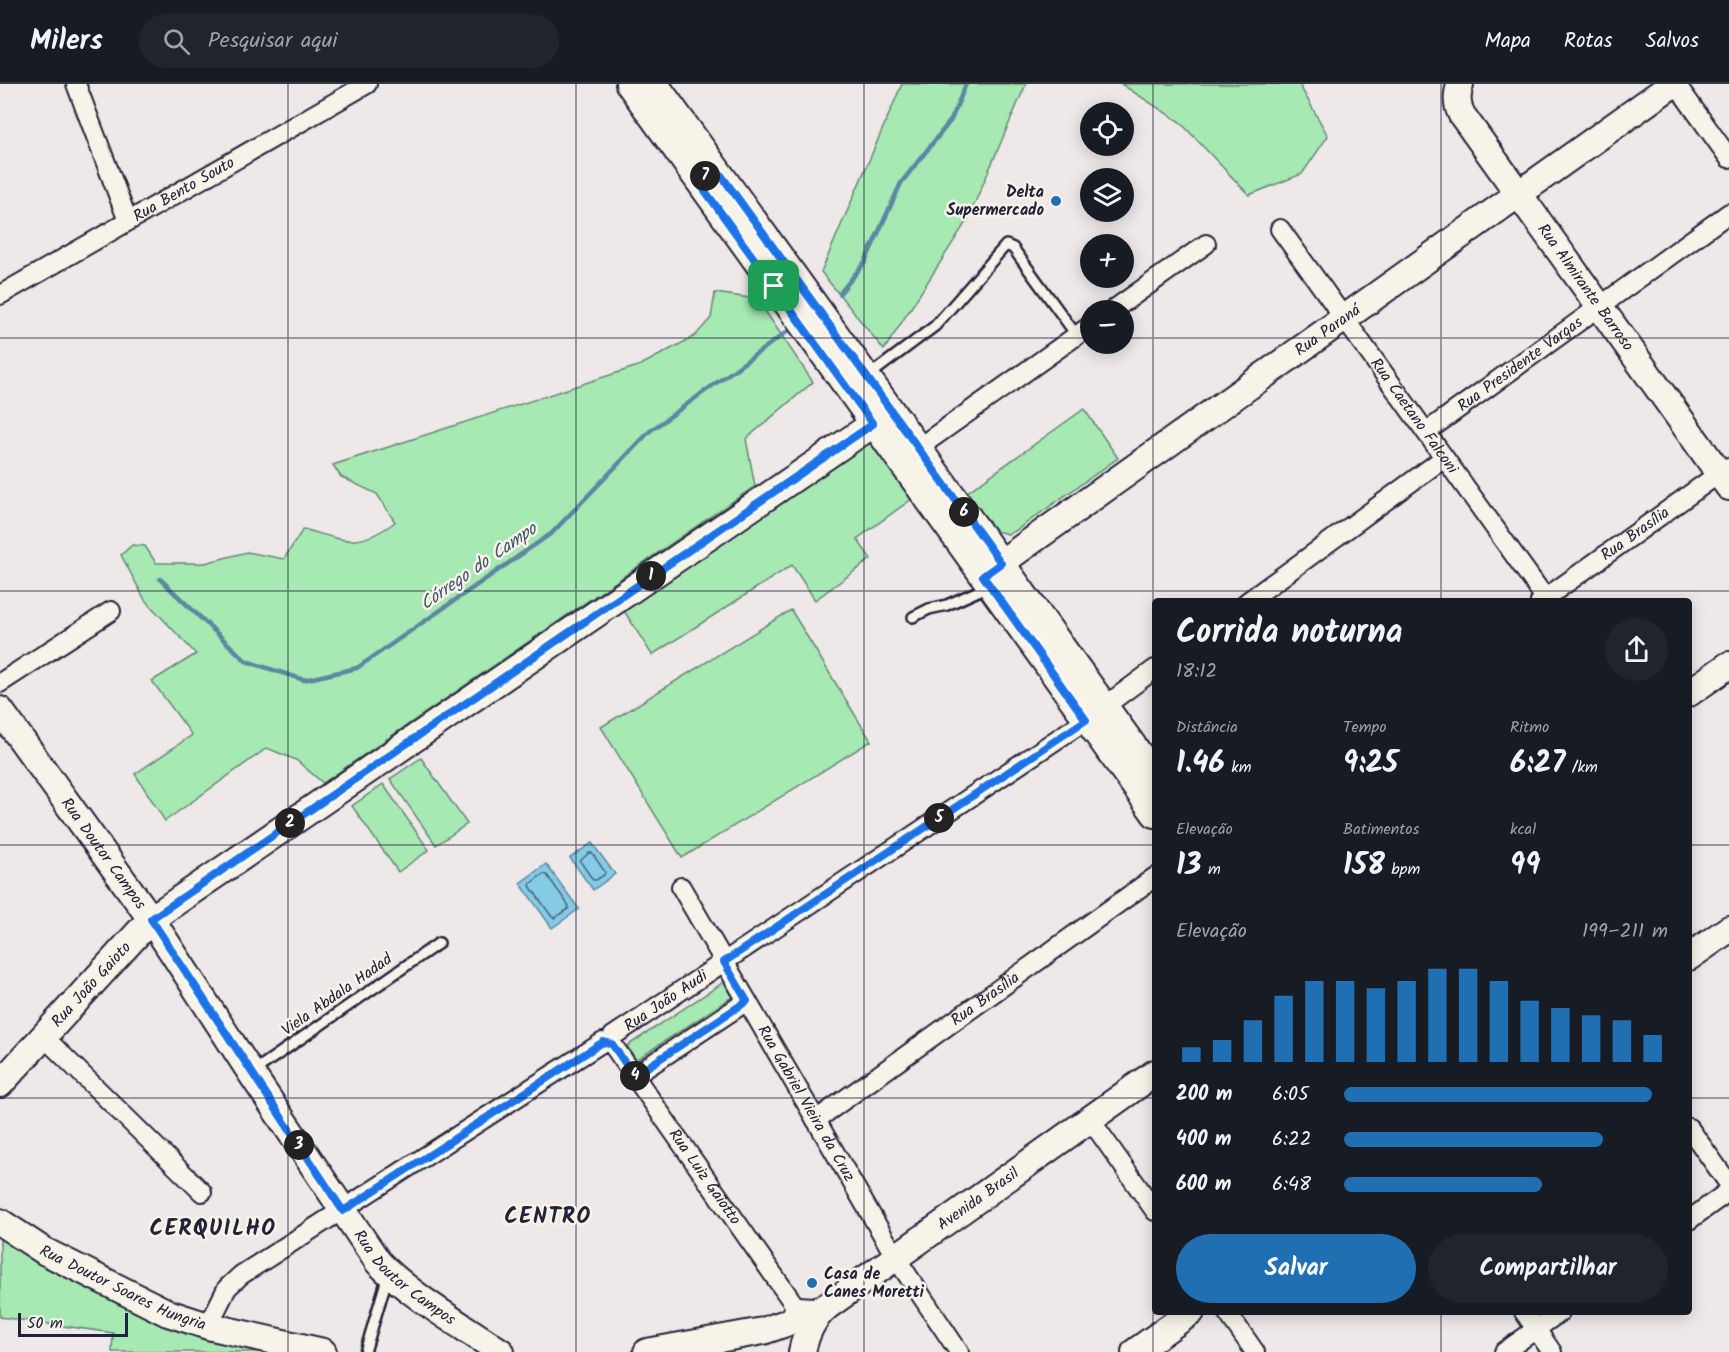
<!DOCTYPE html>
<html lang="pt">
<meta charset="utf-8">
<style>
body{margin:0;font-family:Kalam,sans-serif;background:#20242c;color:#f1f3f6;height:100vh;display:flex;flex-direction:column;font-size:22px;white-space:nowrap}
*{box-sizing:border-box;margin:0}
p{font-size:20px;color:#9ea1a6}
.icon{flex:none;width:33px;height:33px;fill:none;stroke:currentColor;stroke-width:2;stroke-linecap:round;stroke-linejoin:round}
.map{position:relative;flex:1;overflow:hidden}
.panel{position:absolute;left:1152px;top:514px;width:540px;height:717px;display:flex;flex-direction:column;background:#171b24;border-radius:6px;box-shadow:0 3px 15px #0003}
.panel>*{flex:none}
.controls{position:absolute;left:1080px;top:18px;display:grid;gap:12px}
.controls a{display:grid;place-items:center;width:54px;height:54px;border-radius:50%;background:#171b24;box-shadow:0 3px 15px #0003;font-size:30px}
.scale{position:absolute;left:18px;bottom:15px;width:110px;box-sizing:border-box;padding-left:6px;border:3px solid #22223b;border-top:0;font-size:16px;line-height:21px;white-space:nowrap;color:#22223b;-webkit-text-stroke:4px #f7f3e8;paint-order:stroke}
.pin{position:absolute;display:grid;place-items:center;width:51px;height:51px;color:#fff;margin:-26px;border-radius:12px;box-shadow:0 3px 9px #0006}
.km{position:absolute;width:30px;height:30px;margin:-15px;border-radius:50%;background:#222;color:#fff;font-size:16px;line-height:30px;text-align:center}
.round{display:grid;place-items:center;flex:none;width:63px;height:63px;border-radius:32px;background:#20242c}
.headline{display:flex;align-items:center;justify-content:space-between;height:102px;padding:0 24px}
h1{font-size:33px;font-weight:700;line-height:45px}
.stats{display:grid;grid-template-columns:repeat(3,1fr);gap:9px;height:102px;padding:6px 24px}
.stats div{display:grid;align-content:center}
.stats b{font-size:30px;font-weight:700}
.stats small{font-size:16px;font-weight:400}
.stats p{font-size:16px}
.chart{height:168px;padding:12px 24px}
.chart p{display:flex;justify-content:space-between}
.chart svg{width:100%;height:108px;margin-top:6px;stroke:#1f6fb2;stroke-width:6}
.primary-button{display:flex;gap:12px;margin-top:auto;padding:12px 24px}
.primary-button a{flex:1;height:69px;border-radius:36px;background:#1f6fb2;color:#fff;font-size:24px;font-weight:700;line-height:69px;text-align:center}
.primary-button a+a{background:#20242c;color:#f1f3f6}
ul{padding:0 24px;list-style:none;font-size:20px}
li{display:grid;grid-template-columns:96px 72px 1fr;align-items:center;height:45px}
li i{height:15px;border-radius:8px;background:#1f6fb2}
header{display:flex;align-items:center;gap:36px;box-sizing:border-box;height:84px;padding:0 30px;background:#171b24;border-bottom:2px solid #363941}
header strong{font-size:28px}
nav{display:flex;gap:33px;margin-inline-start:auto;font-size:21px}
.search{width:420px;height:54px;background:#20242c;display:flex;align-items:center;gap:15px;box-sizing:border-box;padding:0 21px;border-radius:33px;color:#9ea1a6;font-size:22px}
.map>svg:first-child{display:block}
</style>
<header>
<strong>Milers</strong>
<div class="search"><svg class="icon" aria-label="search" viewBox="0 0 24 24"><circle cx="10" cy="10" r="6"/><path d="M15 15l6 6"/></svg>Pesquisar aqui</div>
<nav><a>Mapa</a><a>Rotas</a><a>Salvos</a></nav>
</header>
<div class="map">
<svg width="1729" height="1268" viewBox="0 0 1729 1268">
<rect width="100%" height="100%" fill="#eee8e9"/>
<filter id="ink" filterUnits="userSpaceOnUse"><feTurbulence type="fractalNoise" baseFrequency=".0167" numOctaves="2"/><feDisplacementMap in="SourceGraphic" scale="12" xChannelSelector="R" yChannelSelector="G"/><feConvolveMatrix kernelMatrix="1 2 1 2 8 2 1 2 1" color-interpolation-filters="sRGB"/></filter>
<g filter="url(#ink)">
<g fill="#a7e9b2" stroke="#648676" stroke-width="1.5">
<polygon points="902,0 1026,0 968,135 884,266 821,188"/>
<polygon points="1121,0 1299,0 1328,52 1302,90 1249,111 1180,38"/>
<path d="M715 209 757 215 813 298 746 355 755 402 323 699 296 676 267 664 165 737 135 690 192 651 152 597 196 570 145 516 121 471 132 461 145 462 156 479H205L247 468 284 475 303 445C344 456 357 466 395 438L377 410 341 393 333 381 641 281 695 252 711 234Z"/>
<polygon points="1084,325 1118,374 1015,447 1008,450 996,447 966,409"/>
<polygon points="862,360 870,360 876,366 913,414 857,455 871,475 815,516 792,481 652,571 621,522"/>
<polygon points="791,526 871,657 682,774 601,643"/>
<polygon points="421,674 467,740 436,761 390,695"/>
<polygon points="383,700 429,766 398,788 352,722"/>
<polygon points="724,898 732,913 636,976 627,962"/>
<polygon points="0,1151 295,1268 112,1268 113,1249 0,1233"/>
</g>
<g fill="#85cbe6" stroke="#5d87a2" stroke-width="1.5">
<polygon points="592,759 615,790 593,806 570,774"/>
<polygon points="546,780 579,825 552,844 520,799"/>
</g>
<g fill="none" stroke-linecap="round" stroke-linejoin="round">
<g stroke="#4a667f" stroke-width="1.5">
<polygon points="589,769 592,769 605,788 604,791 596,796 593,796 580,777"/>
<polygon points="543,790 547,791 569,822 568,825 555,834 552,833 530,802 531,799"/>
</g>
<g stroke="#5d87a2" stroke-width="4.5">
<polyline points="840,209 865,178 901,99 951,36 966,0"/>
<polyline points="160,495 246,577 304,596 357,584 552,449 650,347 788,247"/>
</g>
<g stroke="#22223b" stroke-width="14">
<g id="lane">
<polyline points="867,293 935,242 1006,161 1013,164 1077,252"/>
<polyline points="913,533 929,525 947,521 987,503"/>
<polyline points="251,989 439,859"/>
<polyline points="365,1268 388,1191"/>
</g>
</g>
<g stroke="#22223b" stroke-width="22">
<g id="street">
<polyline points="76,0 128,137"/>
<polyline points="1676,0 1729,74"/>
<path id="s1" d="M1280 145 1548 518"/>
<path id="s2" d="M0 211 367 0"/>
<polyline points="1113,226 1206,160"/>
<path id="s3" d="M1426 348 1729 129"/>
<polyline points="918,364 1090,242"/>
<polyline points="1247,518 1444,374"/>
<path id="s4" d="M1540 518 1728 383"/>
<polyline points="0,599 111,527"/>
<path id="s5" d="M681 803 896 1174 959 1268"/>
<polyline points="43,952 202,1108"/>
<path id="s6" d="M612 960 611 956 613 952 1086 636 1155 585"/>
<path id="s7" d="M612 960 798 1226"/>
<polyline points="634,992 747,917"/>
<polyline points="1090,1035 1155,1127"/>
<path id="s8" d="M816 1036 1155 793"/>
<polyline points="1689,1044 1729,1100"/>
<polyline points="1689,1136 1729,1107"/>
<polyline points="1227,1228 1255,1268"/>
<polyline points="1524,1228 1552,1268"/>
<polyline points="208,1242 227,1204 241,1191 603,958 612,960"/>
<polyline points="1504,1268 1560,1228"/>
</g>
</g>
<g stroke="#22223b" stroke-width="30">
<g id="secondary">
<polyline points="629,0 1155,730"/>
<polyline points="655,0 1155,692"/>
<path id="s9" d="M1460 0C1457 12 1456 20 1462 31L1729 403"/>
<path id="s10" d="M988 488 1673 0"/>
<polyline points="1689,609 1729,581"/>
<path id="s11" d="M0 626 151 835 251 989 378 1178C413 1214 460 1240 501 1268"/>
<polyline points="1689,873 1729,845"/>
<path id="s12" d="M0 1000 151 835 873 340C882 334 888 334 899 337"/>
<path id="s13" d="M0 1138 44 1167 168 1229 208 1242 323 1268"/>
<path id="s14" d="M647 1268 763 1247 786 1239 795 1233 798 1226 814 1227 826 1223 1155 989"/>
<path d="M802 1268C806 1249 812 1236 826 1223"/>
<polyline points="1135,1268 1191,1228"/>
</g>
</g>
<use href="#lane" stroke="#f7f3e8" stroke-width="9"/>
<use href="#street" stroke="#f7f3e8" stroke-width="18"/>
<use href="#secondary" stroke="#f7f3e8" stroke-width="26"/>
</g>
</g>
<g fill="none" stroke-linecap="round" stroke-linejoin="round" filter="url(#ink)">
<g stroke="#fff" stroke-width="12">
<polygon id="route" points="716,84 1001,479 983,492 1086,636 724,878 747,917 634,992 612,960 603,958 343,1127 151,835 873,340 698,97"/>
</g>
<use href="#route" stroke="#1a73e8" stroke-width="8"/>
</g>
<path fill="none" stroke="#22223b" stroke-width="1.5" stroke-opacity="0.55" d="M288 0V1268M576 0V1268M864 0V1268M1153 0V1268M1441 0V518M0 254H1090M1124 254H1729M0 507H1729M0 761H1155M1689 761H1729M0 1014H1155M1689 1014H1729M1441 1228V1268"/>
<g fill="#1f6fb2" stroke="#f7f3e8" stroke-width="2">
<circle cx="1056" cy="117" r="6"/>
<circle cx="812" cy="1199" r="6"/>
</g>
<g text-anchor="middle" dominant-baseline="central" stroke-width="5" stroke-linejoin="round" paint-order="stroke">
<g font-size="16" fill="#22223b" stroke="#f7f3e8">
<text stroke="none"><textPath href="#s2" startOffset="212">Rua Bento Souto</textPath></text>
<text stroke="none"><textPath href="#s9" startOffset="244">Rua Almirante Barroso</textPath></text>
<text stroke="none"><textPath href="#s10" startOffset="417">Rua Paraná</textPath></text>
<text stroke="none"><textPath href="#s3" startOffset="116">Rua Presidente Vargas</textPath></text>
<text stroke="none"><textPath href="#s1" startOffset="230">Rua Caetano Falconi</textPath></text>
<text stroke="none"><textPath href="#s4" startOffset="117">Rua Brasília</textPath></text>
<text stroke="none"><textPath href="#s11" startOffset="177">Rua Doutor Campos</textPath></text>
<text stroke="none"><textPath href="#s12" startOffset="135">Rua João Gaioto</textPath></text>
<text transform="translate(337 911) rotate(-35)">Viela Abdala Hadad</text>
<text stroke="none"><textPath href="#s8" startOffset="208">Rua Brasília</textPath></text>
<text stroke="none"><textPath href="#s6" startOffset="72">Rua João Audi</textPath></text>
<text stroke="none"><textPath href="#s5" startOffset="250">Rua Gabriel Vieira da Cruz</textPath></text>
<text stroke="none"><textPath href="#s7" startOffset="162">Rua Luiz Gaiotto</textPath></text>
<text stroke="none"><textPath href="#s14" startOffset="376">Avenida Brasil</textPath></text>
<text stroke="none"><textPath href="#s11" startOffset="699">Rua Doutor Campos</textPath></text>
<text stroke="none"><textPath href="#s13" startOffset="140">Rua Doutor Soares Hungria</textPath></text>
</g>
<g font-size="16" font-weight="bold" fill="#22223b" stroke="#f7f3e8" text-anchor="end">
<text x="1044" y="108">Delta<tspan x="1044" dy="18">Supermercado</tspan></text>
<text x="824" y="1190" text-anchor="start">Casa de<tspan x="824" dy="18">Canes Moretti</tspan></text>
</g>
<g font-size="18" font-style="italic" fill="#40556e" stroke="#f7f3e8">
<text transform="translate(479 483) rotate(-35)">Córrego do Campo</text>
</g>
<g font-size="22" font-weight="bold" letter-spacing="1.5" fill="#22223b" stroke="#f7f3e8">
<text x="548" y="1133">CENTRO</text>
<text x="213" y="1145">CERQUILHO</text>
</g>
</g>
</svg>
<div class="controls">
<a><svg class="icon" aria-label="locate" viewBox="0 0 24 24"><circle cx="12" cy="12" r="6"/><path d="M12 2v4M12 18v4M2 12h4M18 12h4"/></svg></a>
<a><svg class="icon" aria-label="layers" viewBox="0 0 24 24"><path d="M12 4l9 5-9 5-9-5zM3 14l9 5 9-5"/></svg></a>
<a>+</a>
<a>−</a>
</div>
<div class="scale">50 m</div>
<div class="pin" style="left:774px;top:202px;background:#1e9e55"><svg class="icon" aria-label="arrive" viewBox="0 0 24 24"><path d="M6 21V4h12l-3 4 3 4H6"/></svg></div>
<b class="km" style="left:651px;top:492px">1</b>
<b class="km" style="left:290px;top:739px">2</b>
<b class="km" style="left:299px;top:1061px">3</b>
<b class="km" style="left:635px;top:992px">4</b>
<b class="km" style="left:939px;top:734px">5</b>
<b class="km" style="left:964px;top:428px">6</b>
<b class="km" style="left:705px;top:92px">7</b>
<section class="panel">
<div class="headline"><div><h1>Corrida noturna</h1><p>18:12</p></div><a class="round"><svg class="icon" aria-label="share" viewBox="0 0 24 24"><path d="M12 15V3M7 8l5-5 5 5M5 13v7h14v-7"/></svg></a></div>
<div class="stats">
<div><p>Distância</p><b>1.46<small> km</small></b></div>
<div><p>Tempo</p><b>9:25</b></div>
<div><p>Ritmo</p><b>6:27<small> /km</small></b></div>
</div>
<div class="stats">
<div><p>Elevação</p><b>13<small> m</small></b></div>
<div><p>Batimentos</p><b>158<small> bpm</small></b></div>
<div><p>kcal</p><b>99</b></div>
</div>
<div class="chart"><p><span>Elevação</span>199–211 m</p>
<svg viewBox="0 0 160 44" preserveAspectRatio="none"><path d="M5 44V38M15 44V35M25 44V27M35 44V17M45 44V11M55 44V11M65 44V14M75 44V11M85 44V6M95 44V6M105 44V11M115 44V19M125 44V22M135 44V25M145 44V27M155 44V33"/></svg>
</div>
<ul>
<li><b>200 m</b>6:05<i style="width:95%"></i></li>
<li><b>400 m</b>6:22<i style="width:80%"></i></li>
<li><b>600 m</b>6:48<i style="width:61%"></i></li>
</ul>
<div class="primary-button"><a>Salvar</a><a>Compartilhar</a></div>
</section>
</div>
